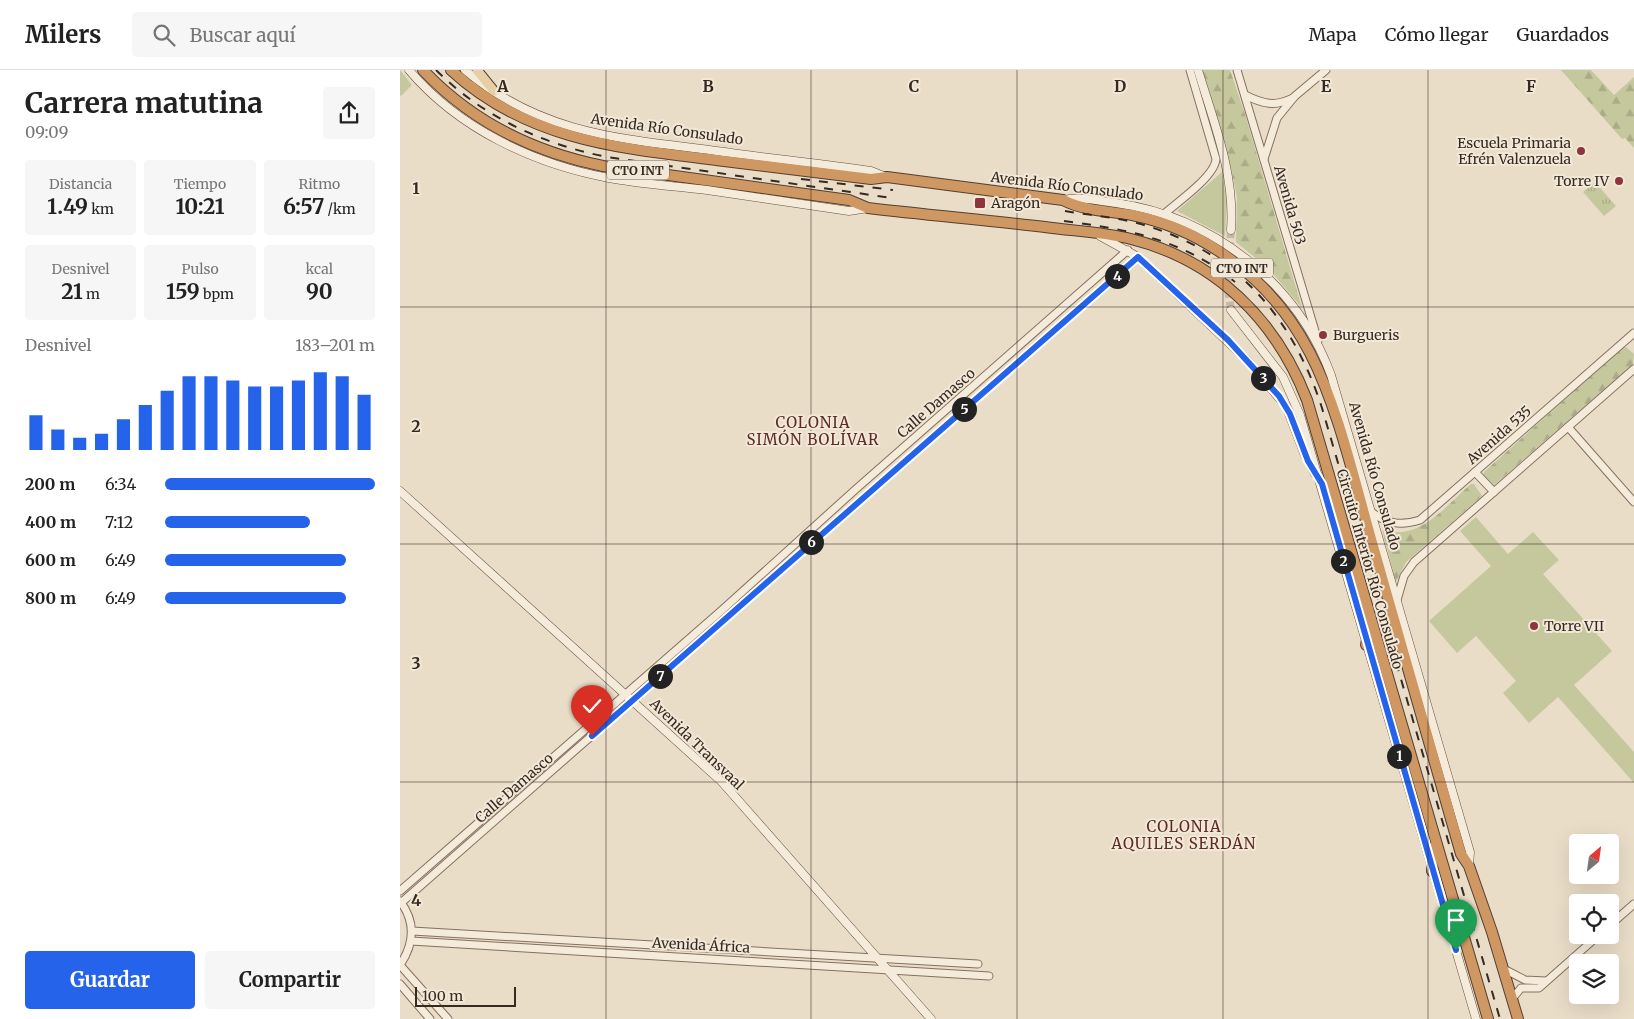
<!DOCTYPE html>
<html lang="es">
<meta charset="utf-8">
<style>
body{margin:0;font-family:Merriweather,serif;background:#f6f6f6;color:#222;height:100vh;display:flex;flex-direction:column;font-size:19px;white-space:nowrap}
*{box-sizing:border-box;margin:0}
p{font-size:16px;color:#767676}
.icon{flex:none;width:28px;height:28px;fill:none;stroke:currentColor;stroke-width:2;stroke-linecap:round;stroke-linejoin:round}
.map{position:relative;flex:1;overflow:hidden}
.details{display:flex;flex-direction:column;background:#fff;width:400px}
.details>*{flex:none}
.needle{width:32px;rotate:29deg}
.buttons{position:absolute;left:1169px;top:764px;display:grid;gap:10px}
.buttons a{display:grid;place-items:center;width:50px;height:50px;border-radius:5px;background:#fff;box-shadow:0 5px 20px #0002;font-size:25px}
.scale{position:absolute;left:15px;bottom:12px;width:101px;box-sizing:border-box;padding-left:5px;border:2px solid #362921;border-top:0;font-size:14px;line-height:18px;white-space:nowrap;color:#362921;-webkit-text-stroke:4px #f2e8d7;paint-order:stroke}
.pin{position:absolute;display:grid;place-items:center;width:42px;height:42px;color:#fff;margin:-51px -21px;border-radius:50% 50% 50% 0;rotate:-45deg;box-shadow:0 0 5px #0007}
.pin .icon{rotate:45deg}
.km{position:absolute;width:25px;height:25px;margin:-12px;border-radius:50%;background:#222;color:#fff;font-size:14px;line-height:25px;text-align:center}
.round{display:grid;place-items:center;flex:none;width:52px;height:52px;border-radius:5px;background:#f6f6f6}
.summary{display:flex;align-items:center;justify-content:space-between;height:85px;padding:0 25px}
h1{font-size:28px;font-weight:700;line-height:38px}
.stats{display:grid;grid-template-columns:repeat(3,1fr);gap:8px;height:85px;padding:5px 25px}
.stats div{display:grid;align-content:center;border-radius:5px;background:#f6f6f6;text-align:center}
.stats b{font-size:21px;font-weight:700}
.stats small{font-size:14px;font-weight:400}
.stats p{font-size:14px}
.chart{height:140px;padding:10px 25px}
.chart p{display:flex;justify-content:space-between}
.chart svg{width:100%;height:90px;margin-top:5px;stroke:#2563eb;stroke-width:6}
.button{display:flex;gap:10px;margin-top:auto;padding:10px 25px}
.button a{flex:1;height:58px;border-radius:5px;background:#2563eb;color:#fff;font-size:20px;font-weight:700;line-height:58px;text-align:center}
.button a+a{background:#f6f6f6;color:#222}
ul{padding:0 25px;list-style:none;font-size:16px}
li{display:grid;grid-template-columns:80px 60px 1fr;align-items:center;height:38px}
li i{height:12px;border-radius:6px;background:#2563eb}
header{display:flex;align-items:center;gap:30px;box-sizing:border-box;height:70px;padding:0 25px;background:#fff;border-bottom:1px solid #e0e0e0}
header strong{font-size:24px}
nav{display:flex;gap:28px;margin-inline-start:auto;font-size:18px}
.search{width:350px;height:45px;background:#f6f6f6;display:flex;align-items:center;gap:12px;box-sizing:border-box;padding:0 18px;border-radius:5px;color:#767676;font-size:19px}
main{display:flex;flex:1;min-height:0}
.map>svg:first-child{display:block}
</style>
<header>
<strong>Milers</strong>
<div class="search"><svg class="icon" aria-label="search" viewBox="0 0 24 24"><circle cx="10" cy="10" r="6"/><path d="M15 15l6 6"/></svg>Buscar aquí</div>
<nav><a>Mapa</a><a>Cómo llegar</a><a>Guardados</a></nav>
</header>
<main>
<section class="details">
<div class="summary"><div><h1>Carrera matutina</h1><p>09:09</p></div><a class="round"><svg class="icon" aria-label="share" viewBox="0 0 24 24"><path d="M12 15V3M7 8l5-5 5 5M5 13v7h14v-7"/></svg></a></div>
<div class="stats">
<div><p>Distancia</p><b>1.49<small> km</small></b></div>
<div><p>Tiempo</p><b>10:21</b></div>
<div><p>Ritmo</p><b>6:57<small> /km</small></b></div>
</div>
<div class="stats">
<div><p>Desnivel</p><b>21<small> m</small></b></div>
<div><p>Pulso</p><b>159<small> bpm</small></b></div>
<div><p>kcal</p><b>90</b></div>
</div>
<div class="chart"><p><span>Desnivel</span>183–201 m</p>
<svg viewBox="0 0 160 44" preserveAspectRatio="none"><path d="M5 44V27M15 44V34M25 44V38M35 44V36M45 44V29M55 44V22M65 44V15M75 44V8M85 44V8M95 44V10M105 44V13M115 44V13M125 44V10M135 44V6M145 44V8M155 44V17"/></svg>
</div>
<ul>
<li><b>200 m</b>6:34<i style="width:100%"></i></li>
<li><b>400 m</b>7:12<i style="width:69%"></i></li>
<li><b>600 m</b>6:49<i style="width:86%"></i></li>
<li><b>800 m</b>6:49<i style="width:86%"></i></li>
</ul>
<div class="button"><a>Guardar</a><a>Compartir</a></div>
</section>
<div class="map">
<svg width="1234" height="949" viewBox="0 0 1234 949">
<defs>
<pattern id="grass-tufts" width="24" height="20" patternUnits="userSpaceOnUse" patternTransform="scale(1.25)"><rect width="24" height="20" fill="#c5c79d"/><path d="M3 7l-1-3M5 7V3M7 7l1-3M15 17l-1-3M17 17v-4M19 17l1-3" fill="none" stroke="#aaab87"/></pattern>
<pattern id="forest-firs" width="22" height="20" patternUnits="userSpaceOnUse" patternTransform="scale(1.25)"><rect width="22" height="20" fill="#c5c79d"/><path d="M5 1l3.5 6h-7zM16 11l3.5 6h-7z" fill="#aaab87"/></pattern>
</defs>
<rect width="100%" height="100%" fill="#eaddc8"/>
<polygon fill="url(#grass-tufts)" points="1195,112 1216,136 1204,146 1183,122"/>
<g fill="url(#forest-firs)">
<polygon points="800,0 830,0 845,44 902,238 869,199 836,172 837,128 832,102"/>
<polygon points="1161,0 1191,0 1214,25 1234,7 1234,78 1225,68 1222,69"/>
<polygon points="1226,277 1234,284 1233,294 1094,415 1083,405 1084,402 1222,278"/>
<path d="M1071 414H1074L1082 426 1006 492 996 512 982 460C1021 471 1044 437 1071 414Z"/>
</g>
<g fill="#c5c79d">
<polygon points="0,0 12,15 1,26 0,25"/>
<polygon points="822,102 827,132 825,166 777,141"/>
<polygon points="1076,447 1108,484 1133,462 1159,490 1143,504 1212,581 1174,615 1234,682 1234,713 1158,627 1129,653 1103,623 1116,611 1076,566 1057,583 1029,551 1091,496 1060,461"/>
</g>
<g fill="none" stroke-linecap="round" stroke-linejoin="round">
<polyline stroke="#c6b9a7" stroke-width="8" stroke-dasharray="8 4" stroke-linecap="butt" points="831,160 827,213 831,240"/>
<g stroke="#84705f" stroke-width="9">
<g id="tertiary">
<polyline points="837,0 918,271"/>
<path d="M845 25C863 34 875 37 893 28"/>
<polyline points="864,89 877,48 895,26 926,0"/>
<path d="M765 143C778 132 815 106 816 89L790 0"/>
<polyline points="1168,357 1234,432"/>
<polyline points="1075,402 1094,422"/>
<path d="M970 441C986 454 1001 456 1020 450L1234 263"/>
<polyline points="997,530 1004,506 1014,492 1234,299"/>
<polyline points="0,821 321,541 456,419 728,180"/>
<path d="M0 831C16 852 14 874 0 895"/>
<polyline points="2,832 738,187"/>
<polyline points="1210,855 1234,834"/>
<polyline points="12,861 578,894"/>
<polyline points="11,871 589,906"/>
<polyline points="0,895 48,949"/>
<polyline points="1102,898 1125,910 1146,911"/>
<polyline points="0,914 30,949"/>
<polyline points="1112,929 1121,918 1139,918 1199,865"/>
</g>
</g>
<g stroke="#665142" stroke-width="9">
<g id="secondary">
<path d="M9 0C59 59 134 94 209 108 241 114 274 116 307 120 354 127 402 134 449 141L468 138"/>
<path d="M65 0C137 61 212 68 302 79 358 87 415 93 471 101L486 107"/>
<path d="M798 0C814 53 835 104 831 160"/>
<path d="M663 130C681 126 699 131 716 133 813 147 897 213 931 305L1070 782 1069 796"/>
<polyline points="700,166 738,187 845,288 886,336 904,383 915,404"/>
<polyline points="831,240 883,307 900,345 1076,949"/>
<polyline points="0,421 322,712 531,949"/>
</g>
</g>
<g stroke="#523f32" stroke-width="11">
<polyline id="primary" points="77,0 94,21"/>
</g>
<g stroke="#523f32" stroke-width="12">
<g id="motorway">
<path d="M23 0C72 52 134 82 203 96L449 130 468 138C527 145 586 150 645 157 673 161 703 162 731 169 816 190 876 250 907 330L1088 949"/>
<path d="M51 0C127 70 218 78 316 90 368 96 419 103 471 109L487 107 663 130C684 141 709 141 732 145 767 152 801 167 830 189 863 213 891 246 910 283 938 337 954 409 971 469 1001 574 1031 679 1061 784L1069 796 1092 862 1118 949"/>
<polyline points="922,414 932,430"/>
<polyline points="966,575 970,554"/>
<polyline points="1032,801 1034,777"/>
</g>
</g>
<use href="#tertiary" stroke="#f5ebda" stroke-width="7"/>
<use href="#secondary" stroke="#f5ebda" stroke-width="8"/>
<use href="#primary" stroke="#e8cea4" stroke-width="9"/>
<use href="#motorway" stroke="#cf9762" stroke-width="10"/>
<g stroke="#362921" stroke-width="2" stroke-dasharray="9 9" stroke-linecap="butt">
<path d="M36 0C83 47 142 74 207 87L492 128"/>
<polyline points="401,109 493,120"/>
<path d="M665 141C689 145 714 147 737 153 834 179 892 245 922 338L1100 949"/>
<path d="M664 151C727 159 785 170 835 212"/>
</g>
</g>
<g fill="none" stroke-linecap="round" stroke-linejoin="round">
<g stroke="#fff" stroke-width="10">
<polyline id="route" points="192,666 738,187 828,270 879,326 890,344 908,391 922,414 1056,880"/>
</g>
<use href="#route" stroke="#2563eb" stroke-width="6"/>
</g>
<path fill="none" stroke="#362921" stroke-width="1" stroke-opacity="0.55" d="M206 0V949M411 0V949M617 0V949M823 0V949M1028 0V949M0 237H1234M0 474H1234M0 712H1234"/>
<g fill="#8c353d" stroke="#f2e8d7" stroke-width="2">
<circle cx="1181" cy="81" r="5"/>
<circle cx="1219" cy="111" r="5"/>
<rect x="574" y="127" width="12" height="12" rx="2.5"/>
<circle cx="923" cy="265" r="5"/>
<circle cx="1134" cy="556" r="5"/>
</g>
<g text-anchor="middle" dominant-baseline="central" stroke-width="4" stroke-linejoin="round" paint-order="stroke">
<g fill="#f2e8d7" stroke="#6e6258" stroke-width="1">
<rect x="207" y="90.5" width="62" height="19" rx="4"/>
<rect x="811" y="188.5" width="62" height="19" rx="4"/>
</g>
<g font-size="12" font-weight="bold" fill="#362921">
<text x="238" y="100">CTO INT</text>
<text x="842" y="198">CTO INT</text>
</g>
<g font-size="14" fill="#362921" stroke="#f2e8d7">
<text transform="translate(267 59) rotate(8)">Avenida Río Consulado</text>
<text transform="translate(667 116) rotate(7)">Avenida Río Consulado</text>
<text transform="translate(890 135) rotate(74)">Avenida 503</text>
<text transform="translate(536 333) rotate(-41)">Calle Damasco</text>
<text transform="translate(1099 365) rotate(-41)">Avenida 535</text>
<text transform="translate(975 406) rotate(74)">Avenida Río Consulado</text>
<text transform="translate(970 499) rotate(74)">Circuito Interior Río Consulado</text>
<text transform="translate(297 674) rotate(44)">Avenida Transvaal</text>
<text transform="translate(114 718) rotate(-41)">Calle Damasco</text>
<text transform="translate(301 875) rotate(3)">Avenida África</text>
</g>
<g font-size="14" fill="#362921" stroke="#f2e8d7" text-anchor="start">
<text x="1171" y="73" text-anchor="end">Escuela Primaria<tspan x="1171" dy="16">Efrén Valenzuela</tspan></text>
<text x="1209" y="111" text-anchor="end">Torre IV</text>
<text x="591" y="133">Aragón</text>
<text x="933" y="265">Burgueris</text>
<text x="1144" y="556">Torre VII</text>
</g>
<g font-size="15" letter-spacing="1" fill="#5e2c25" stroke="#f2e8d7">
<text x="413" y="352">COLONIA<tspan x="413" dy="17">SIMÓN BOLÍVAR</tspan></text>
<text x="784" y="756">COLONIA<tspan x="784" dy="17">AQUILES SERDÁN</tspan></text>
</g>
</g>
<g font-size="16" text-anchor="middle" font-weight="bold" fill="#362921" stroke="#f2e8d7" stroke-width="4" stroke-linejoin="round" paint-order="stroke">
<text x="103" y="22">A</text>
<text x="308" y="22">B</text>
<text x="514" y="22">C</text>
<text x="720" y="22">D</text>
<text x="926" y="22">E</text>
<text x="1131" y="22">F</text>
<text x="16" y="124">1</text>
<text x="16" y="362">2</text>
<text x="16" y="599">3</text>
<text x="16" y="836">4</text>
</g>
</svg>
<div class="buttons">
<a><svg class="needle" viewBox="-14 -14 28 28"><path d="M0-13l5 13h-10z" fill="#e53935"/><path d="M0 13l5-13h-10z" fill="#767676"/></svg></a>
<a><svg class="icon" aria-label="locate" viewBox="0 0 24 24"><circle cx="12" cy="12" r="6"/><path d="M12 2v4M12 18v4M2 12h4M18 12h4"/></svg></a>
<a><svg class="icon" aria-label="layers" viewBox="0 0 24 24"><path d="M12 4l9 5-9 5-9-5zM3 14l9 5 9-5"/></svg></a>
</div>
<div class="scale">100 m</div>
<div class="pin" style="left:1056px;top:880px;background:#1e9e55"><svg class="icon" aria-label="arrive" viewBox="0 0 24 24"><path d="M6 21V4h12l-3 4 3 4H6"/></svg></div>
<div class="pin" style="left:192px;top:666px;background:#d93025"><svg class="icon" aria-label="check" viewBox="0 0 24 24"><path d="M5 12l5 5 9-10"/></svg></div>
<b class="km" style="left:999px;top:686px">1</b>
<b class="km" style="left:943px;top:491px">2</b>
<b class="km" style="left:863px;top:308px">3</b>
<b class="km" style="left:717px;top:206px">4</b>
<b class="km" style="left:564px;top:339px">5</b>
<b class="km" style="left:411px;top:472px">6</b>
<b class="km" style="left:260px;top:606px">7</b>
</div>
</main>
